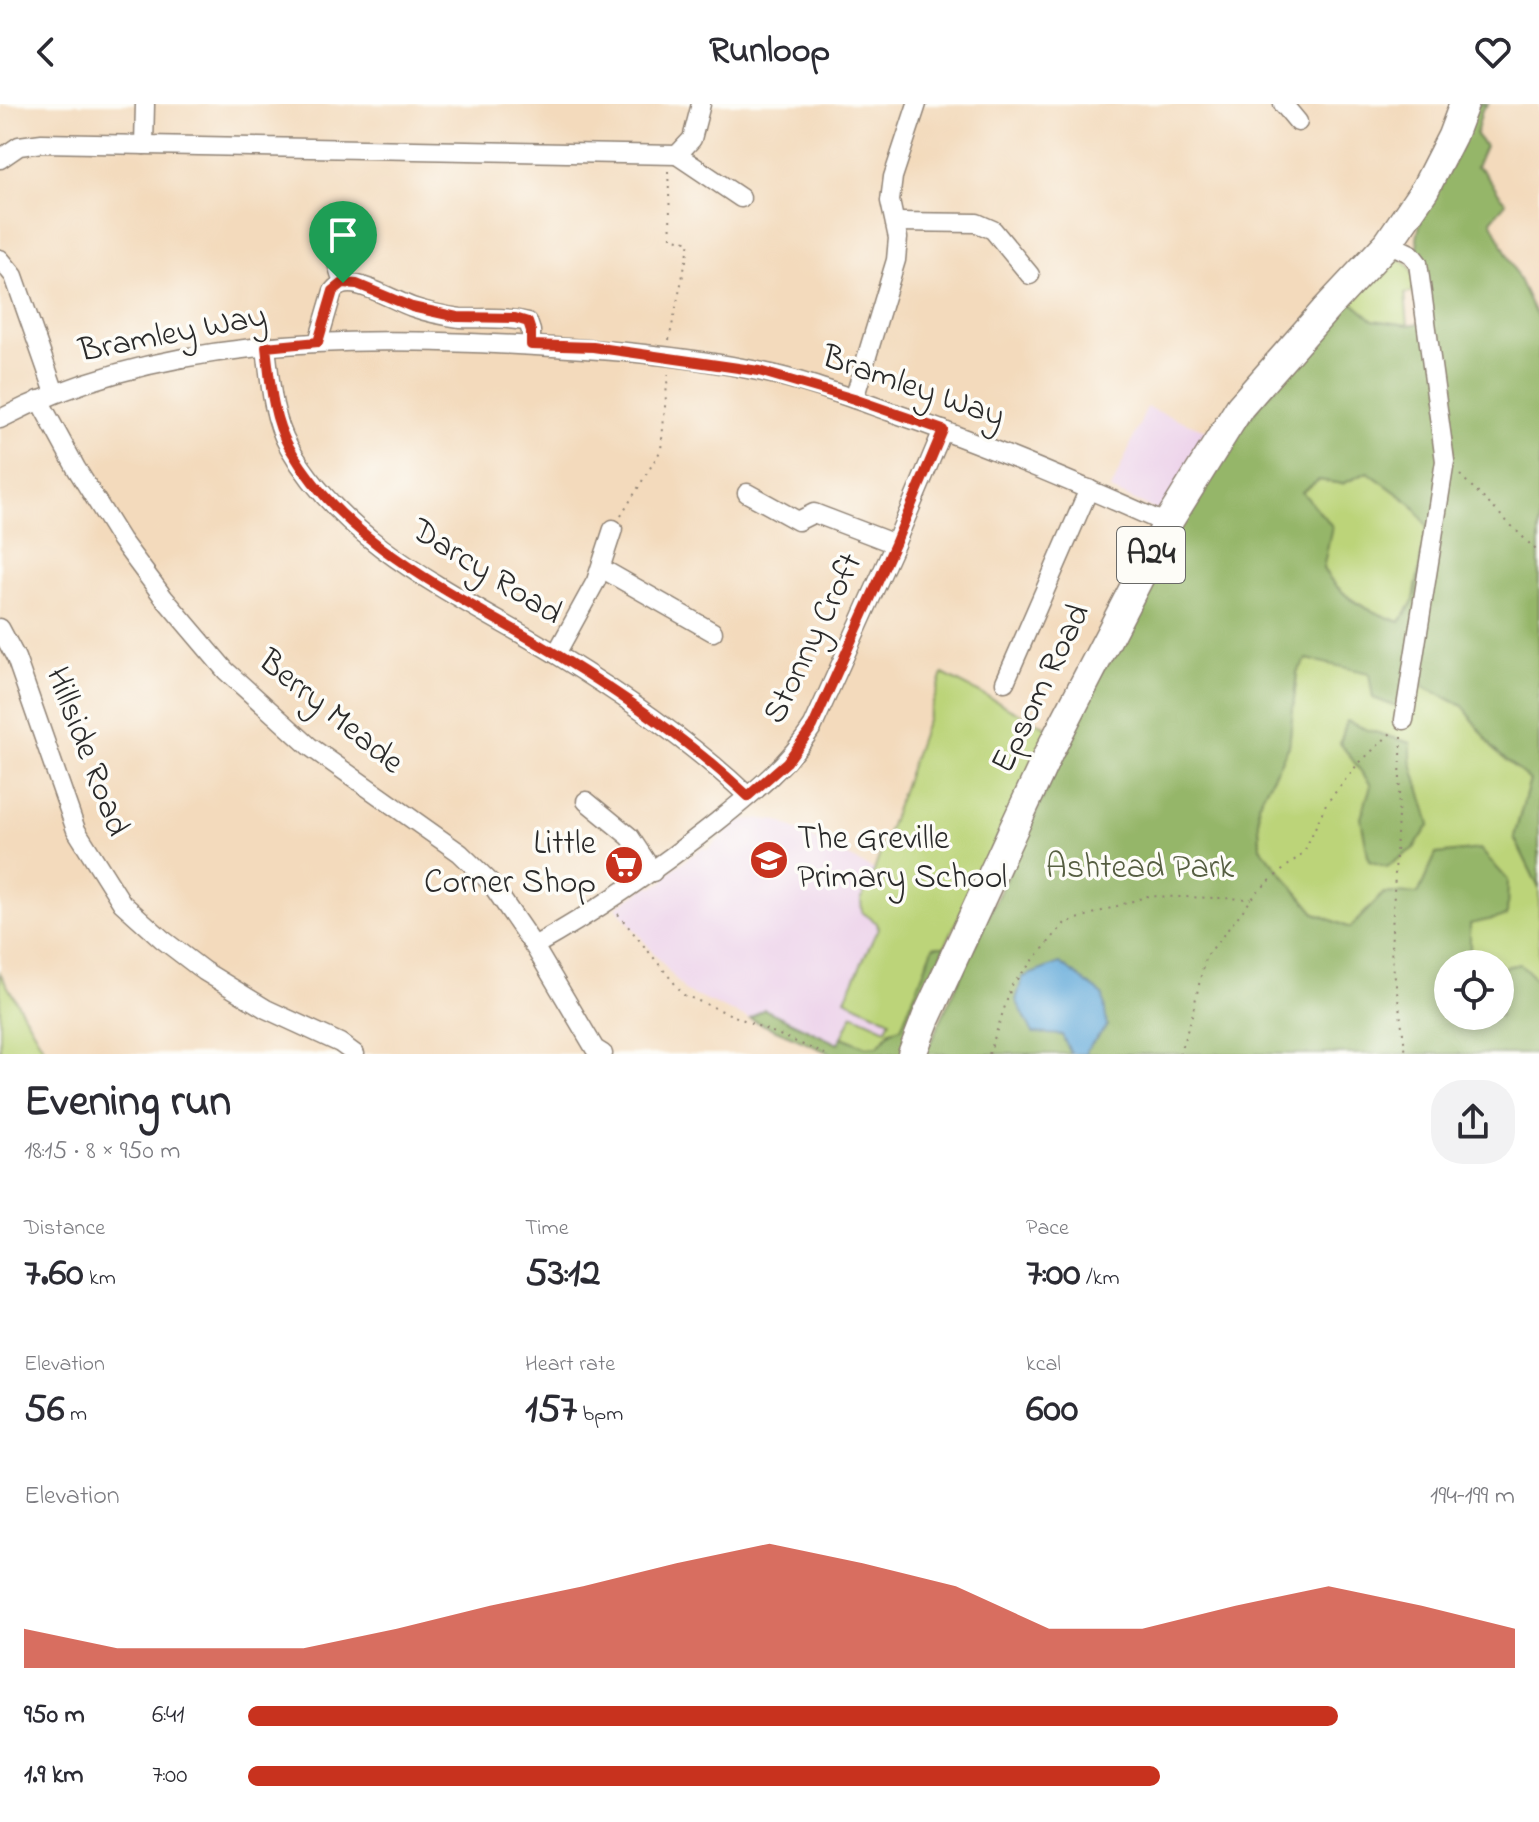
<!DOCTYPE html>
<meta charset="utf-8">
<style>
body{margin:0;font-family:"Indie Flower",sans-serif;background:#f2f2f3;color:#2b2b33;height:100vh;display:flex;flex-direction:column;font-size:30px;white-space:nowrap}
*{box-sizing:border-box;margin:0}
p{font-size:26px;color:#7c7c81}
.icon{flex:none;width:44px;height:44px;fill:none;stroke:currentColor;stroke-width:2;stroke-linecap:round;stroke-linejoin:round}
.map{position:relative;height:950px;overflow:hidden}
.panel{display:flex;flex-direction:column;background:#fff;flex:1}
.panel>*{flex:none}
.fabs{position:absolute;left:1434px;top:846px;display:grid;gap:16px}
.fabs a{display:grid;place-items:center;width:80px;height:80px;border-radius:50%;background:#fff;box-shadow:0 4px 12px #0003;font-size:40px}
.pin{position:absolute;display:grid;place-items:center;width:68px;height:68px;color:#fff;margin:-82px -34px;border-radius:50% 50% 50% 0;rotate:-45deg;box-shadow:0 0 8px #0007}
.pin .icon{rotate:45deg}
.round{display:grid;place-items:center;flex:none;width:84px;height:84px;border-radius:32px;background:#f2f2f3}
.headline{display:flex;align-items:center;justify-content:space-between;height:136px;padding:0 24px}
h1{font-size:44px;font-weight:700;line-height:60px}
.figures{display:grid;grid-template-columns:repeat(3,1fr);gap:12px;height:136px;padding:8px 24px}
.figures div{display:grid;align-content:center}
.figures b{font-size:40px;font-weight:700}
.figures small{font-size:22px;font-weight:400}
.figures p{font-size:22px}
.chart{height:224px;padding:16px 24px}
.chart p{display:flex;justify-content:space-between}
.chart svg{width:100%;height:144px;margin-top:8px;fill:#c8321e;opacity:.7}
ul{padding:0 24px;list-style:none;font-size:26px}
li{display:grid;grid-template-columns:128px 96px 1fr;align-items:center;height:60px}
li i{height:20px;border-radius:10px;background:#c8321e}
header{display:flex;justify-content:space-between;align-items:center;height:104px;padding:0 24px;background:#fff;font-size:36px;font-weight:700}
.map>svg:first-child{display:block}
</style>
<header><svg class="icon" aria-label="back" viewBox="0 0 24 24"><path d="M15 5l-7 7 7 7"/></svg>Runloop<svg class="icon" aria-label="heart" viewBox="0 0 24 24"><path d="M12 20l-8-8c-3-5 5-10 8-4 3-6 11-1 8 4z"/></svg></header>
<div class="map">
<svg width="1539" height="950" viewBox="0 0 1539 950">
<rect width="100%" height="100%" fill="#fdfcf7"/>
<filter id="ink" filterUnits="userSpaceOnUse"><feTurbulence type="fractalNoise" baseFrequency=".0125" numOctaves="2"/><feDisplacementMap in="SourceGraphic" scale="16" xChannelSelector="R" yChannelSelector="G"/><feConvolveMatrix kernelMatrix="1 2 1 2 8 2 1 2 1" color-interpolation-filters="sRGB"/></filter>
<filter id="wash" filterUnits="userSpaceOnUse"><feTurbulence type="fractalNoise" baseFrequency=".006" numOctaves="4" result="noise"/><feDisplacementMap in="SourceGraphic" scale="32" xChannelSelector="R" yChannelSelector="G"/><feGaussianBlur stdDeviation="1.8" result="paint"/><feColorMatrix in="noise" values="0 0 0 0 0 0 0 0 0 0 0 0 0 0 0 0 0 1.4 0 .05"/><feComposite in="paint" operator="in"/></filter>
<g filter="url(#wash)">
<rect width="100%" height="100%" fill="#f3dabc"/>
<g fill="#ecd1ea">
<polygon points="1147,303 1215,330 1171,400 1155,406 1111,386"/>
<polygon points="943,570 902,950 832,950 686,888 616,803 649,782 654,783 664,777 665,771 702,744 708,745 726,730 725,724 741,716 761,715 779,717 874,766"/>
</g>
<g fill="#bcd479" stroke="#748052" stroke-width="2">
<path d="M1394 155C1413 156 1413 170 1417 187L1405 190 1408 221 1373 216 1348 195 1382 160Z"/>
<path d="M1368 368 1412 400 1427 421 1414 496 1400 518C1366 506 1344 496 1323 465L1326 444 1302 388 1319 376 1342 380Z"/>
<polygon points="1307,555 1420,576 1426,584 1463,602 1494,646 1530,676 1514,733 1539,784 1539,879 1520,860 1500,864 1500,860 1448,860 1384,789 1350,824 1315,809 1260,743 1258,700 1289,642 1297,568"/>
<polygon points="943,570 1050,625 945,842 934,842 901,924 890,927 878,942 866,943 842,933 853,910 886,925 890,916 845,895 878,824 877,819 862,808 861,796 874,767"/>
<polygon points="0,869 47,950 0,950"/>
</g>
<g fill="#95b669" stroke="#60704a" stroke-width="2" fill-rule="evenodd">
<path d="M1478 0H1488L1482 6 1476 31 1485 42 1476 63 1482 66 1506 99 1491 116 1539 218V784L1514 733 1530 676 1494 646 1463 602 1426 584 1420 576 1405 573 1399 604 1373 594 1369 569 1307 555 1297 568 1289 642 1258 700 1260 743 1315 809 1350 824 1384 789 1418 790 1436 750 1480 745 1508 776 1507 812 1470 820V860H1448V912H1500V864L1520 860 1539 879V950H1087L1086 946 1107 922 1063 931 1071 950H925L1126 513 1229 338 1348 195 1373 216 1408 221 1428 218 1417 135 1421 113 1456 52ZM1368 368 1412 400 1427 422 1414 496 1400 518C1366 506 1343 496 1323 465L1332 422 1302 388 1319 376 1342 380Z"/>
<polygon points="1347,617 1368,626 1411,639 1411,656 1430,720 1414,744 1387,763 1369,757 1361,714 1371,681 1340,639"/>
<polygon points="934,842 945,842 902,950 832,950 750,915 764,905 838,940 842,933 866,943 878,942 891,927 901,924"/>
</g>
<polygon fill="#64aada" stroke="#486a82" stroke-width="2" points="1060,859 1103,891 1107,922 1086,946 1087,950 1071,950 1062,931 1033,929 1016,896 1023,873"/>
</g>
<g filter="url(#ink)">
<g fill="none" stroke-linecap="round" stroke-linejoin="round">
<g stroke="#8f8274" stroke-width="21">
<g id="minor">
<polyline points="1283,0 1298,18"/>
<polyline points="144,41 145,0"/>
<polyline points="677,51 741,94"/>
<polyline points="0,55 19,42 42,39 677,51 692,35 701,0"/>
<polyline points="896,118 977,119 993,126 1030,171"/>
<polyline points="1388,139 1411,150 1418,159 1445,357 1404,616"/>
<polyline points="334,150 343,179"/>
<polyline points="0,155 14,172 55,289"/>
<path d="M318 238 333 187C349 167 391 196 412 203 426 208 445 212 460 214 483 215 505 212 528 218L531 227V241"/>
<path d="M266 243C270 276 272 313 289 343 346 444 464 494 559 552 626 593 691 638 748 692"/>
<polyline points="854,295 896,156 898,134 890,97 893,73 917,0"/>
<polyline points="39,296 76,364 121,436 164,494 226,567 309,642 460,749 490,778 534,842 595,945 603,950"/>
<path d="M0 315C157 233 344 232 517 241 597 245 678 250 758 267 803 276 848 293 891 308 985 340 1076 379 1167 420"/>
<polyline points="747,389 798,417 814,409 895,440"/>
<polyline points="601,464 713,528"/>
<polyline points="0,524 16,554 76,726 122,799 162,835 204,867 266,905 340,939 355,950"/>
<polyline points="556,550 596,477 613,425"/>
<polyline points="1005,578 1089,385"/>
<polyline points="586,697 630,733 653,768"/>
<path d="M534 842C599 806 660 763 718 717 754 688 788 661 813 622L895 440 943 326"/>
</g>
</g>
<g stroke="#8f8274" stroke-width="31">
<polyline id="highway" points="912,950 926,914 1050,646 1167,420 1240,303 1327,204 1388,139 1425,85 1452,32 1464,0"/>
</g>
<g stroke="#8f8274" stroke-width="2" stroke-dasharray="2 6" stroke-linecap="butt">
<polyline points="668,67 671,133 690,138 669,236"/>
<polyline points="1460,371 1539,449"/>
<polyline points="621,412 661,346 668,270"/>
<polyline points="1402,633 1391,847 1406,950"/>
<polyline points="618,810 684,891 825,950"/>
<polyline points="989,950 1012,881 1065,819 1148,792 1251,795"/>
<polyline points="1179,950 1191,916 1205,854 1259,786 1304,748 1326,700 1357,661 1392,628"/>
</g>
<use href="#minor" stroke="#fff" stroke-width="18"/>
<use href="#highway" stroke="#fff" stroke-width="28"/>
</g>
</g>
<g fill="none" stroke-linecap="round" stroke-linejoin="round" filter="url(#ink)">
<g stroke="#fff" stroke-width="16">
<path id="route" d="M343 179 357 180 412 203 457 213 515 214 528 218 531 227V241L593 243 759 267 854 295 943 326 895 440 813 622 787 658 748 692C691 638 626 593 559 552 463 493 347 445 289 343 272 313 270 276 266 243L318 238 333 187Z"/>
</g>
<use href="#route" stroke="#c8321e" stroke-width="10"/>
</g>
<defs>
<g id="school-disc" transform="scale(2)"><circle r="9.5" fill="#c8321e" stroke="#fdfcf7"/><path d="M0-5L7-2L0 1L-7-2ZM-4 1L0 2.5L4 1V4Q0 6-4 4Z" fill="#fff"/></g>
<g id="supermarket-disc" transform="scale(2)"><circle r="9.5" fill="#c8321e" stroke="#fdfcf7"/><path d="M-6-5.5h2.5l.6 2H6L4.5 2H-2.5L-4.4-4H-6ZM-1.5 3.2a1.3 1.3 0 1 0 .1 0ZM3 3.2a1.3 1.3 0 1 0 .1 0Z" fill="#fff"/></g>
</defs>
<g fill-rule="evenodd">
<use href="#school-disc" x="769" y="756"/>
<use href="#supermarket-disc" x="624" y="761"/>
</g>
<g text-anchor="middle" dominant-baseline="central" stroke-width="7" stroke-linejoin="round" paint-order="stroke">
<rect fill="#fdfcf7" stroke="#6a6a68" stroke-width="2" x="1117" y="423" width="68" height="56" rx="6"/>
<g font-size="32" font-weight="bold" fill="#2b2b2b">
<text x="1151" y="451">A24</text>
</g>
<g font-size="34" fill="#2b2b2b" stroke="#fdfcf7">
<text transform="translate(173 231) rotate(-11)">Bramley Way</text>
<text transform="translate(913 284) rotate(19)">Bramley Way</text>
<text transform="translate(486 469) rotate(32)">Darcy Road</text>
<text transform="translate(814 535) rotate(-64)">Stonny Croft</text>
<text transform="translate(1042 585) rotate(-64)">Epsom Road</text>
<text transform="translate(330 609) rotate(39)">Berry Meade</text>
<text transform="translate(86 648) rotate(69)">Hillside Road</text>
</g>
<g font-size="34" fill="#2b2b2b" stroke="#fdfcf7" text-anchor="start">
<text x="797" y="736">The Greville<tspan x="797" dy="39">Primary School</tspan></text>
<text x="596" y="741" text-anchor="end">Little<tspan x="596" dy="39">Corner Shop</tspan></text>
</g>
<g font-size="34" fill="#565e42" stroke="#fdfcf7">
<text x="1140" y="765">Ashtead Park</text>
</g>
</g>
</svg>
<div class="fabs">
<a><svg class="icon" aria-label="locate" viewBox="0 0 24 24"><circle cx="12" cy="12" r="6"/><path d="M12 2v4M12 18v4M2 12h4M18 12h4"/></svg></a>
</div>
<div class="pin" style="left:343px;top:179px;background:#1e9e55"><svg class="icon" aria-label="arrive" viewBox="0 0 24 24"><path d="M6 21V4h12l-3 4 3 4H6"/></svg></div>
</div>
<section class="panel">
<div class="headline"><div><h1>Evening run</h1><p>18:15 · 8 × 950 m</p></div><a class="round"><svg class="icon" aria-label="share" viewBox="0 0 24 24"><path d="M12 15V3M7 8l5-5 5 5M5 13v7h14v-7"/></svg></a></div>
<div class="figures">
<div><p>Distance</p><b>7.60<small> km</small></b></div>
<div><p>Time</p><b>53:12</b></div>
<div><p>Pace</p><b>7:00<small> /km</small></b></div>
</div>
<div class="figures">
<div><p>Elevation</p><b>56<small> m</small></b></div>
<div><p>Heart rate</p><b>157<small> bpm</small></b></div>
<div><p>kcal</p><b>600</b></div>
</div>
<div class="chart"><p><span>Elevation</span>194–199 m</p>
<svg viewBox="0 0 160 44" preserveAspectRatio="none"><path d="M0 44V32L10 38L20 38L30 38L40 32L50 25L60 19L70 12L80 6L90 12L100 19L110 32L120 32L130 25L140 19L150 25L160 32V44z"/></svg>
</div>
<ul>
<li><b>950 m</b>6:41<i style="width:86%"></i></li>
<li><b>1.9 km</b>7:00<i style="width:72%"></i></li>
</ul>
</section>
